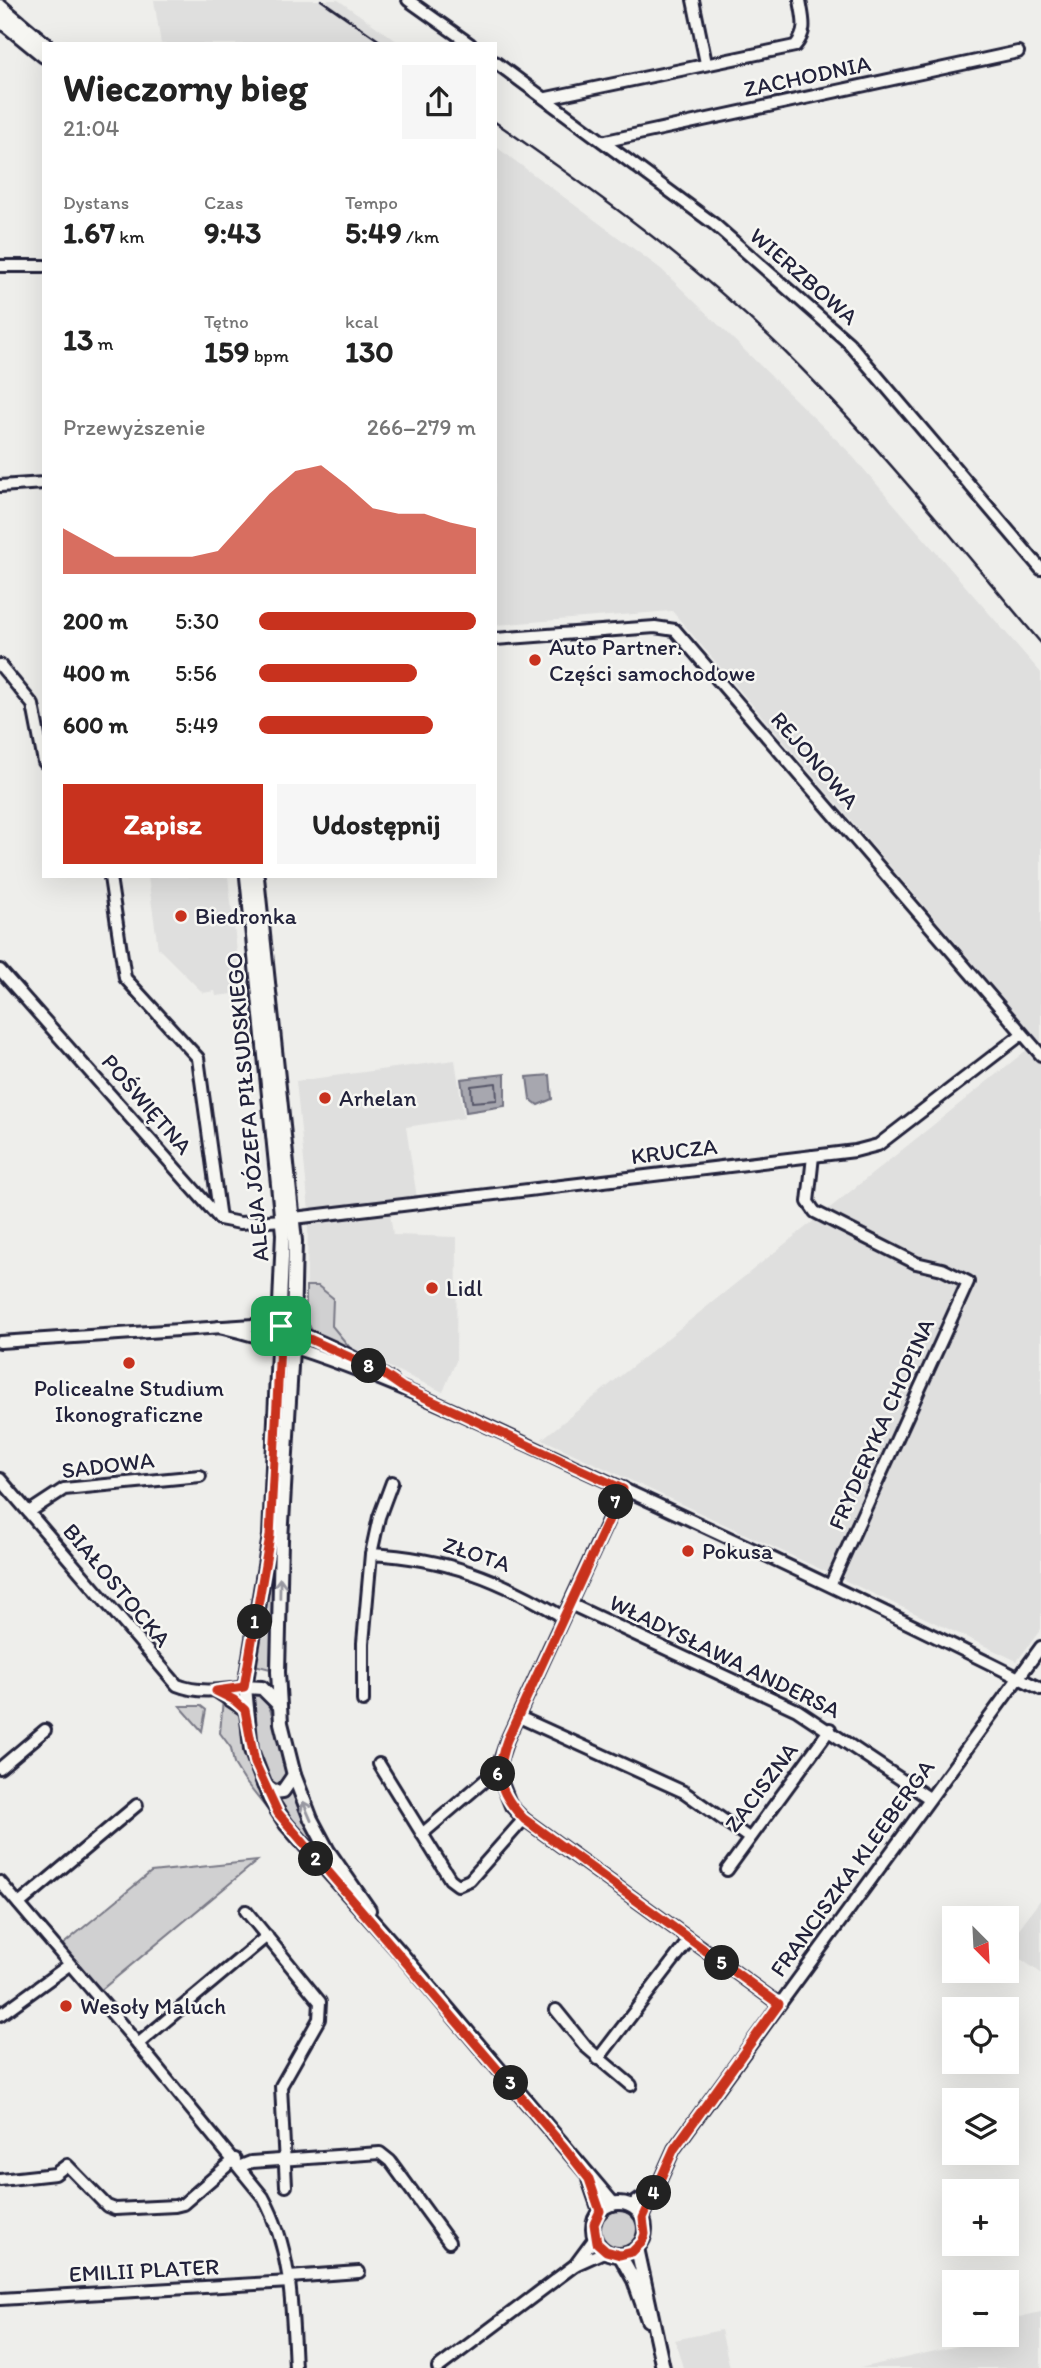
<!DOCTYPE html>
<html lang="pl">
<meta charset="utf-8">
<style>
body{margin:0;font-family:Itim,sans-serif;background:#f6f6f6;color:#222;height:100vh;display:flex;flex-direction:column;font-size:26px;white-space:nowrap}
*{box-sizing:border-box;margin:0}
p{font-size:23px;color:#767676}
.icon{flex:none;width:38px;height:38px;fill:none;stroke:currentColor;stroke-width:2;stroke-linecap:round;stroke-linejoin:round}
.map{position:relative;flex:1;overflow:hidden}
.sheet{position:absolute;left:42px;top:42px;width:455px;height:836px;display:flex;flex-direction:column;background:#fff;border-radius:0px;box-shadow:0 7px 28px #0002}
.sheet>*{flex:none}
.needle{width:46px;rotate:156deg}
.tools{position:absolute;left:942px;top:1906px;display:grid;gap:14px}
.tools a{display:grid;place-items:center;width:77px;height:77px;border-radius:0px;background:#fff;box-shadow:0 7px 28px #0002;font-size:35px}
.pin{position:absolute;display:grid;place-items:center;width:60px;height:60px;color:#fff;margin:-30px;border-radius:14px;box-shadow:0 4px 10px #0006}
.km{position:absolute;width:35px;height:35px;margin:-18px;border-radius:50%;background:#222;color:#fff;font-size:19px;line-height:35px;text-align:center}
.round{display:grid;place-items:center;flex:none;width:74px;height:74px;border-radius:0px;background:#f6f6f6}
.head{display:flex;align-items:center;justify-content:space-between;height:119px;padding:0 21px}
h1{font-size:38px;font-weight:700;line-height:52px}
.stats{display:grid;grid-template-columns:repeat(3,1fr);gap:10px;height:119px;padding:7px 21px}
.stats div{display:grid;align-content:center}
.stats b{font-size:30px;font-weight:700}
.stats small{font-size:19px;font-weight:400}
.stats p{font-size:19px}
.chart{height:196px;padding:14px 21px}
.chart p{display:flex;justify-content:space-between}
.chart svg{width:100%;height:126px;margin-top:7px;fill:#c8321e;opacity:.7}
.cta{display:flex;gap:14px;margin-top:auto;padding:14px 21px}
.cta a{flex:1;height:80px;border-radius:0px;background:#c8321e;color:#fff;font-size:28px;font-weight:700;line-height:80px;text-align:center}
.cta a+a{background:#f6f6f6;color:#222}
ul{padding:0 21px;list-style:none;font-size:23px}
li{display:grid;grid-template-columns:112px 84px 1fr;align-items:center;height:52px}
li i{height:18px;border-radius:9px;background:#c8321e}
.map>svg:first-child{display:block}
</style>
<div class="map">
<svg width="1041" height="2368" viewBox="0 0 1041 2368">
<rect width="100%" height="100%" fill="#eeeeeb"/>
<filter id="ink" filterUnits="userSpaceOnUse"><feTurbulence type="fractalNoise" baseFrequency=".0143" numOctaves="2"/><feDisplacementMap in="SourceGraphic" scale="14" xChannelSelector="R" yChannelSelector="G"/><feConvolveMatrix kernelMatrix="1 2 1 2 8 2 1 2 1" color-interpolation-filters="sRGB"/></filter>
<g filter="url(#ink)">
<g fill="#dfdfde">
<polygon points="154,0 338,0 401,44 161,44"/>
<polygon points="495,146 661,269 847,450 1041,673 1041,1629 1017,1661 542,1439 1039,1040 672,611 495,625"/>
<polygon points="148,877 228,877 242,993 216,996 215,991 203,993 158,948"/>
<polygon points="455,1060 464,1118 406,1127 417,1198 309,1211 296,1081"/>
<polygon points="390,1213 393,1235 457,1237 456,1361 443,1392 312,1331 306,1318 308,1224"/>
<polygon points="1041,1899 1041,1973 1006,1949 1006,1946"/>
<polygon points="1041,2312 1041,2368 860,2368 980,2341 979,2335 1006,2334 1006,2320"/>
<polygon points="721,2330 730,2368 683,2368 675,2340"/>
</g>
<g fill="#d0d0d1" stroke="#797986" stroke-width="2">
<polygon points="306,1286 318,1286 333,1298 332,1326 351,1349 312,1331 306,1318"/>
<polygon points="273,1566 270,1669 255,1665"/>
<path d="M259 1692C278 1711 277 1747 286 1773L278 1785 269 1783 255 1740 251 1696Z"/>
<polygon points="223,1699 238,1711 249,1767 278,1823 244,1780 234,1764 231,1748 220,1733"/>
<polygon points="180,1706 201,1706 206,1710 202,1731"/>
<polygon points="293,1792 322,1856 276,1799"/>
<polygon points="257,1861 101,1990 61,1946 151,1872"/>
<circle cx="619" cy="2230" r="19"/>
</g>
<g fill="#a7a7af" stroke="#727281" stroke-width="2">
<polygon points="505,1074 505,1106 466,1112 461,1079"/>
<polygon points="550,1075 552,1099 538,1105 530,1099 527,1077"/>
</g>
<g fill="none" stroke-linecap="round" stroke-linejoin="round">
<polygon stroke="#575769" stroke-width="2" points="496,1083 497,1100 472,1102 471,1086"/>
<g stroke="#22223b" stroke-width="16">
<g id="minor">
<polyline points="408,0 470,44"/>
<polyline points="693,0 706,63"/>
<polyline points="495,62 714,224 849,343 1041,569"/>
<path d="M547 98 795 46C808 31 803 19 800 0"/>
<polyline points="606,141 1018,52"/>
<polyline points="0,266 44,266"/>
<polyline points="0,486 44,483"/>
<polyline points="495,639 655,627 675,630 1041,1055"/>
<polyline points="0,665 33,705 44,762"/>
<polyline points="110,877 125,978 198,1058 220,1219"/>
<polyline points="0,970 220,1219 240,1223 283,1220"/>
<polyline points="813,1156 808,1202 815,1212 916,1263 942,1269 968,1282 831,1584"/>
<polyline points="294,1218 855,1151 878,1145 1022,1034"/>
<path d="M219 1327C345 1356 461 1414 578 1468 733 1539 888 1612 1041 1689"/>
<path d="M0 1342 269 1324C307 1332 360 1359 393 1381"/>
<path d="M0 1479 177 1685C199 1694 221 1690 245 1687"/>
<polyline points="29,1512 64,1489 200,1476"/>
<polyline points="371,1554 379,1517 392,1482"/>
<polyline points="570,1604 797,1710 929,1798"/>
<polyline points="216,1691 245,1710"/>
<path d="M363 1701V1643L371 1554C446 1558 499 1579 563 1617"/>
<polyline points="519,1717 684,1792 749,1838"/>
<polyline points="379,1764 450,1879 458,1885 470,1880 524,1819"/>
<polyline points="0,1768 45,1730"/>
<polyline points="497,1770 511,1806 524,1819 779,2004"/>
<polyline points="422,1834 497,1770 507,1740 623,1488"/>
<polyline points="727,1870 830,1729"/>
<path d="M0 1882 138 2044 263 2197C292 2250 292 2308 295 2368"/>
<polyline points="19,1904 137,1805"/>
<polyline points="246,1911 320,2002 319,2019 281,2086 286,2186"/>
<polyline points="556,2010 586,2047 631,2085"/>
<polyline points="0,2015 69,1965"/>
<polyline points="138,2044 267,1936"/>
<polyline points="598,2059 689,1940"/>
<polyline points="241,2166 251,2162 380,2153 390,2161 449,2242"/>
<polyline points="0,2180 55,2174 67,2165 107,2206 115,2209 175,2206 183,2204 235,2159"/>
<polyline points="630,2206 656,2188"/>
<polyline points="643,2218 674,2149 1041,1647"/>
<polyline points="575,2265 606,2251"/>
<polyline points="289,2277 359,2272"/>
<polyline points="0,2299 290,2282"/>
<polyline points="438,2368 575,2265 595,2238"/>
</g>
</g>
<g stroke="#22223b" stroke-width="18">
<g id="major">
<polyline points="0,6 45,44"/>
<polyline points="0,20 44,56"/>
<polyline points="247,877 283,1234 270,1536 245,1687 251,1750 270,1799 286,1824 398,1950 613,2204"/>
<polyline points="257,877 295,1241 293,1331 281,1540 278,1672 281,1723 294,1775 311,1819 328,1851 369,1910"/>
<polyline points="245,1687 262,1688 279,1705"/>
<polyline points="264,1785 274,1792 283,1791 294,1775"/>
<polyline points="589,2179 600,2211"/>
<circle cx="619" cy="2229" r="26"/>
<polyline points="637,2248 663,2368"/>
<polyline points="620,2255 634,2280 648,2320"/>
</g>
</g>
<use href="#minor" stroke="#f6f6f2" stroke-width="10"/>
<use href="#major" stroke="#f6f6f2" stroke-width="12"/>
<g stroke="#22223b" stroke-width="2.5">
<polyline points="321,0 384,44"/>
<path d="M495 122C597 193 697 265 785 352 877 443 958 545 1041 643"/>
</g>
</g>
<defs><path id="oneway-shaft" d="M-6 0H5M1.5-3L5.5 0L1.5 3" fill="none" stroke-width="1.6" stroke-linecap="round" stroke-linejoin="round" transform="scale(1.75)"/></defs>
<g stroke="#9797a0">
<use href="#oneway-shaft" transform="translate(280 1588) rotate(-89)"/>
<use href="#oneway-shaft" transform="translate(307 1811) rotate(-113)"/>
</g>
</g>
<g fill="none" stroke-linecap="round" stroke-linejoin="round" filter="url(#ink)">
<g stroke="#fff" stroke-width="14">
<path id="route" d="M281 1326 376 1369 402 1387 623 1489 507 1740C494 1774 498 1792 524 1819L779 2004 674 2149 643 2218 645 2234 642 2242 632 2252 620 2255 606 2251 597 2243 594 2224 600 2211 589 2179 564 2147 278 1813 255 1763 245 1710 234 1700 216 1691 244 1687 270 1536Z"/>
</g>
<use href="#route" stroke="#c8321e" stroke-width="9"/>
</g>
<g fill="#c8321e" stroke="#f6f6f2" stroke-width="2.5">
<circle cx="535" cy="660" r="7"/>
<circle cx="181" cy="916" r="7"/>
<circle cx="325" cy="1098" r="7"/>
<circle cx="432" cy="1288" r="7"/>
<circle cx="129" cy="1363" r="7"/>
<circle cx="688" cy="1551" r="7"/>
<circle cx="66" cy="2006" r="7"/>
</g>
<g text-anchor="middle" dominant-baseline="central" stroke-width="5" stroke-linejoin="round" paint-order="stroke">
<g font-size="23" fill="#22223b" stroke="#f6f6f2">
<text transform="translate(807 76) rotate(-12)">ZACHODNIA</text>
<text transform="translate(804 276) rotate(41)">WIERZBOWA</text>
<text transform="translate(815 760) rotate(49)">REJONOWA</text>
<text transform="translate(147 1104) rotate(49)">POŚWIĘTNA</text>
<text transform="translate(247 1107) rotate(-95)">ALEJA JÓZEFA PIŁSUDSKIEGO</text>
<text transform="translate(674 1151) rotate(-7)">KRUCZA</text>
<text transform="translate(881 1424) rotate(-66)">FRYDERYKA CHOPINA</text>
<text transform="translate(108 1465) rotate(-7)">SADOWA</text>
<text transform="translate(477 1554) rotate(18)">ZŁOTA</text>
<text transform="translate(117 1585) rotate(50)">BIAŁOSTOCKA</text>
<text transform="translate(725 1656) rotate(26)">WŁADYSŁAWA ANDERSA</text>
<text transform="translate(761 1787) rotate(-53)">ZACISZNA</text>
<text transform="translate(852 1868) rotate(-54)">FRANCISZKA KLEEBERGA</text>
<text transform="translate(144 2270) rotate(-3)">EMILII PLATER</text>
</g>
<g font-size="23" fill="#22223b" stroke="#f6f6f2" text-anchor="start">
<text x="549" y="647">Auto Partner.<tspan x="549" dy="26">Części samochodowe</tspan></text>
<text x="195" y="916">Biedronka</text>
<text x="339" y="1098">Arhelan</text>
<text x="446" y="1288">Lidl</text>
<text x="129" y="1388" text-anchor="middle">Policealne Studium<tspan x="129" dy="26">Ikonograficzne</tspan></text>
<text x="702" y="1551">Pokusa</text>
<text x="80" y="2006">Wesoły Maluch</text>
</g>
</g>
</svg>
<div class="tools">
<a><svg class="needle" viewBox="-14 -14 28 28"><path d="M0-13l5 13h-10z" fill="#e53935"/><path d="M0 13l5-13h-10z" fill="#767676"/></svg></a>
<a><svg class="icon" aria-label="locate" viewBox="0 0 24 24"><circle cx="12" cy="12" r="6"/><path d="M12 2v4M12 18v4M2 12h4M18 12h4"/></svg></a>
<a><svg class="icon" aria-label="layers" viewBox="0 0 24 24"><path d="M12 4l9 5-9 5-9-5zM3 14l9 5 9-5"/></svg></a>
<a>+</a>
<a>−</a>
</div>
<div class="pin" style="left:281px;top:1326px;background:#1e9e55"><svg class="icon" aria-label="arrive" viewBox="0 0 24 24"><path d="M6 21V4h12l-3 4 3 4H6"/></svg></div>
<b class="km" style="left:255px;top:1622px">1</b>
<b class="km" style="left:316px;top:1859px">2</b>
<b class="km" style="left:511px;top:2083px">3</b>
<b class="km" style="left:654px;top:2193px">4</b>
<b class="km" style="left:722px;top:1963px">5</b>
<b class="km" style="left:498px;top:1774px">6</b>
<b class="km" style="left:616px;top:1502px">7</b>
<b class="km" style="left:369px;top:1366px">8</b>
<section class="sheet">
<div class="head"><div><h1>Wieczorny bieg</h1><p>21:04</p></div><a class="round"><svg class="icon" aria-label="share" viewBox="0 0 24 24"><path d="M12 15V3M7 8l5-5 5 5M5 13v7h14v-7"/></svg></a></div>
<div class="stats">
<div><p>Dystans</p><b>1.67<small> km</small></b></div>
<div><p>Czas</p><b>9:43</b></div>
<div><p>Tempo</p><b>5:49<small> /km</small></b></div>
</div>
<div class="stats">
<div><b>13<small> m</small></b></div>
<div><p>Tętno</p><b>159<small> bpm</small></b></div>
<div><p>kcal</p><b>130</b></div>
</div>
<div class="chart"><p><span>Przewyższenie</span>266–279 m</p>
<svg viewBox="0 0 160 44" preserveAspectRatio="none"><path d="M0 44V28L10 33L20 38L30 38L40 38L50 38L60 36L70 26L80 16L90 8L100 6L110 13L120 21L130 23L140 23L150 26L160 28V44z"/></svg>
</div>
<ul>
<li><b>200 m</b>5:30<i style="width:100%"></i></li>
<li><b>400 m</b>5:56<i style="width:73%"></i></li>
<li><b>600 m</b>5:49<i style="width:80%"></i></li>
</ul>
<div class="cta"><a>Zapisz</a><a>Udostępnij</a></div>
</section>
</div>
